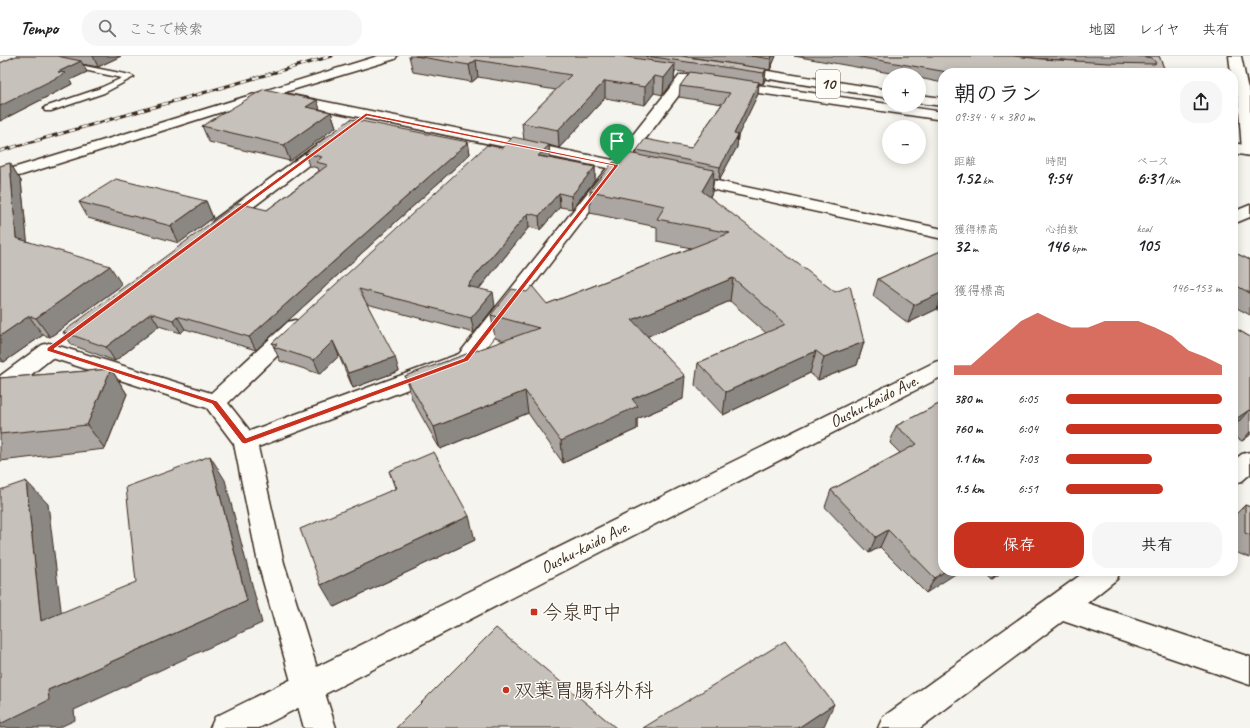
<!DOCTYPE html>
<html lang="ja">
<meta charset="utf-8">
<style>
body{margin:0;font-family:Caveat,"Klee One",sans-serif;background:#f6f6f6;color:#202124;height:100vh;display:flex;flex-direction:column;font-size:15px;white-space:nowrap}
*{box-sizing:border-box;margin:0}
p{font-size:13px;color:#757577}
.icon{flex:none;width:22px;height:22px;fill:none;stroke:currentColor;stroke-width:2;stroke-linecap:round;stroke-linejoin:round}
.map{position:relative;flex:1;overflow:hidden}
.sheet{position:absolute;left:938px;top:12px;width:300px;height:508px;display:flex;flex-direction:column;background:#fff;border-radius:16px;box-shadow:0 2px 10px #0003}
.sheet>*{flex:none}
.controls{position:absolute;left:882px;top:12px;display:grid;gap:8px}
.controls a{display:grid;place-items:center;width:44px;height:44px;border-radius:50%;background:#fff;box-shadow:0 2px 10px #0003;font-size:20px}
.pin{position:absolute;display:grid;place-items:center;width:34px;height:34px;color:#fff;margin:-41px -17px;border-radius:50% 50% 50% 0;rotate:-45deg;box-shadow:0 0 4px #0007}
.pin .icon{rotate:45deg}
.round{display:grid;place-items:center;flex:none;width:42px;height:42px;border-radius:16px;background:#f6f6f6}
.summary{display:flex;align-items:center;justify-content:space-between;height:68px;padding:0 16px}
h1{font-size:22px;font-weight:700;line-height:30px}
.figures{display:grid;grid-template-columns:repeat(3,1fr);gap:6px;height:68px;padding:4px 16px}
.figures div{display:grid;align-content:center}
.figures b{font-size:17px;font-weight:700}
.figures small{font-size:11px;font-weight:400}
.figures p{font-size:11px}
.chart{height:112px;padding:8px 16px}
.chart p{display:flex;justify-content:space-between}
.chart svg{width:100%;height:72px;margin-top:4px;fill:#c8321e;opacity:.7}
.primary-button{display:flex;gap:8px;margin-top:auto;padding:8px 16px}
.primary-button a{flex:1;height:46px;border-radius:16px;background:#c8321e;color:#fff;font-size:16px;font-weight:700;line-height:46px;text-align:center}
.primary-button a+a{background:#f6f6f6;color:#202124}
ul{padding:0 16px;list-style:none;font-size:13px}
li{display:grid;grid-template-columns:64px 48px 1fr;align-items:center;height:30px}
li i{height:10px;border-radius:5px;background:#c8321e}
header{display:flex;align-items:center;gap:24px;box-sizing:border-box;height:56px;padding:0 20px;background:#fff;border-bottom:1px solid #e0e0e0}
header strong{font-size:19px}
nav{display:flex;gap:22px;margin-inline-start:auto;font-size:14px}
.search{width:280px;height:36px;background:#f6f6f6;display:flex;align-items:center;gap:10px;box-sizing:border-box;padding:0 14px;border-radius:16px;color:#757577;font-size:15px}
.map>svg:first-child{display:block}
</style>
<header>
<strong>Tempo</strong>
<div class="search"><svg class="icon" aria-label="search" viewBox="0 0 24 24"><circle cx="10" cy="10" r="6"/><path d="M15 15l6 6"/></svg>ここで検索</div>
<nav><a>地図</a><a>レイヤ</a><a>共有</a></nav>
</header>
<div class="map">
<svg width="1250" height="672" viewBox="0 0 1250 672">
<rect width="100%" height="100%" fill="#f5f4ee"/>
<filter id="ink" filterUnits="userSpaceOnUse"><feTurbulence type="fractalNoise" baseFrequency=".025" numOctaves="2"/><feDisplacementMap in="SourceGraphic" scale="8" xChannelSelector="R" yChannelSelector="G"/><feConvolveMatrix kernelMatrix="1 2 1 2 8 2 1 2 1" color-interpolation-filters="sRGB"/></filter>
<g filter="url(#ink)">
<g fill="none" stroke-linecap="round" stroke-linejoin="round">
<g stroke="#3b2a1e" stroke-width="3">
<polygon id="lane" points="65,6 130,19 134,21 104,37 51,55 45,55 44,53 45,51 98,33 122,22 65,10"/>
</g>
<g stroke="#3b2a1e" stroke-width="3">
<g id="street">
<polygon points="378,0 397,0 395,3 282,37 613,104 680,19 690,19 692,22 627,107 646,111 648,114 646,117 640,119 621,115 473,308 258,391 284,507 336,672 304,672 258,507 234,388 207,352 52,302 8,337 0,339 0,320 42,289 49,287 211,337 288,266 295,264 302,266 305,271 302,276 228,347 250,375 459,298 607,112 266,42 0,126 0,116"/>
<polygon points="1229,0 1241,0 1247,29 1250,37 1250,99 1245,97 1242,94 1238,42 1233,29 1233,17 1231,17"/>
<polygon points="729,25 943,56 943,64 724,32 722,29 724,26"/>
<polygon points="331,80 336,82 339,85 336,88 227,171 221,172 215,171 212,167 215,163 326,82"/>
<polygon points="684,118 943,173 943,183 678,126 676,123 678,120"/>
<polygon points="1250,396 1250,418 1242,425 1233,428 1233,405 1242,398"/>
<polygon points="1086,515 1120,515 1117,523 1087,547 1250,601 1250,629 1063,565 920,672 878,672 883,661"/>
</g>
</g>
<g stroke="#3b2a1e" stroke-width="3">
<g id="secondary">
<polygon points="1250,149 1250,161 1233,168 1233,156"/>
<polygon points="943,304 943,320 259,672 210,672 215,661 935,306"/>
</g>
</g>
<g stroke="#3b2a1e" stroke-width="3">
<g id="primary">
<polygon points="736,10 889,34 889,42 731,17 729,14 731,11"/>
<polygon points="919,39 943,42 943,50 919,47"/>
<polygon points="1233,87 1250,90 1250,100 1233,97"/>
</g>
</g>
<use href="#lane" fill="#fdfcf7" fill-rule="evenodd"/>
<use href="#street" fill="#fdfcf7" fill-rule="evenodd"/>
<use href="#secondary" fill="#fdfcf7" fill-rule="evenodd"/>
<use href="#primary" fill="#fdfcf7" fill-rule="evenodd"/>
<g stroke="#3b2a1e" stroke-width="3">
<polyline id="rail" points="0,95 332,0"/>
</g>
<use href="#rail" stroke="#fdfcf7" stroke-width="2" stroke-dasharray="6" stroke-linecap="butt"/>
</g>
<g fill="#aba6a1" stroke="#3b2a1e" fill-rule="evenodd">
<polygon points="16,0 121,0 98,11 82,8 87,16 70,24 72,28 0,65 0,7"/>
<polygon points="409,0 681,0 766,13 765,24 763,28 759,27 758,38 738,79 737,91 719,124 714,123 712,136 710,141 864,286 857,309 818,324 810,317 723,359 695,329 698,307 766,277 730,245 648,280 683,343 637,363 637,373 563,407 528,357 440,393 412,343 405,320 504,285 495,282 491,259 547,248 691,192 657,185 657,171 590,157 590,135 620,108 637,98 637,94 691,92 722,48 679,41 680,30 690,17 675,15 674,25 663,39 654,37 645,49 605,42 559,92 549,89 550,102 595,111 595,124 572,153 560,151 540,174 529,171 479,233 495,250 474,277 367,248 399,315 353,332 339,300 320,318 280,305 272,287 502,92 524,84 522,67 556,34 478,21 472,26 413,16"/>
<polygon points="684,0 776,0 770,14"/>
<path d="M794 0H1159L1166 17H943V27L919 22V19H901ZM1029 2 1077 5 1042 3Z"/>
<polygon points="320,53 331,56 336,71 290,105 209,86 202,70"/>
<polygon points="468,86 470,98 256,294 185,273 181,277 159,270 115,305 72,289 63,276 267,154 319,115 318,112 309,110 305,97"/>
<polygon points="10,107 21,125 27,185 122,229 50,281 43,279 4,306 0,305 0,110"/>
<polygon points="206,145 213,162 179,187 88,162 79,146"/>
<polygon points="943,194 943,254 940,255 937,253 908,267 873,240 878,223"/>
<polygon points="1233,196 1250,204 1250,259 1233,250"/>
<polygon points="1233,271 1250,281 1250,379 1242,385 1233,380"/>
<polygon points="111,313 127,338 105,393 0,405 0,322"/>
<polygon points="939,348 943,515 926,537 880,491 869,497 825,451 831,434 900,397 890,387 896,370"/>
<polygon points="389,415 475,484 334,551 395,432"/>
<polygon points="1245,449 1250,451 1250,502 1233,495 1233,461"/>
<polygon points="983,515 1005,515 992,524"/>
</g>
<g fill="#8b8783" stroke="#3b2a1e">
<polygon points="93,0 121,0 98,11"/>
<polygon points="772,0 776,0 770,14 771,3"/>
<polygon points="476,4 478,21 472,26 469,9"/>
<polygon points="81,5 87,16 70,24 72,28 0,65 0,50 58,16"/>
<polygon points="675,8 674,25 663,39 664,22"/>
<polygon points="766,13 765,24 763,28 764,17"/>
<polygon points="654,20 654,37 645,49 645,31"/>
<polygon points="605,25 605,42 559,92 558,74"/>
<polygon points="759,26 758,38 736,84 738,79 737,91 719,124 720,111 734,78"/>
<polygon points="317,44 322,59 306,51"/>
<polygon points="331,56 336,71 290,105 284,89"/>
<polygon points="468,86 470,98 256,294 249,281"/>
<polygon points="549,89 550,102 538,100"/>
<polygon points="10,107 21,125 29,201 16,182"/>
<polygon points="595,111 595,124 572,153 571,140"/>
<polygon points="714,114 712,136 701,157 702,135"/>
<polygon points="559,137 560,151 540,174 539,160"/>
<polygon points="206,145 213,162 179,187 171,170"/>
<polygon points="528,157 529,171 470,244 467,230"/>
<polygon points="110,210 122,229 50,281 36,262"/>
<polygon points="733,222 730,245 632,287 632,264"/>
<polygon points="493,236 495,250 474,277 471,262"/>
<polygon points="943,236 937,253 908,267 914,249"/>
<polygon points="943,248 943,254 940,255"/>
<polygon points="151,257 159,270 115,305 106,291"/>
<polygon points="29,260 43,279 4,306 0,301 0,280"/>
<polygon points="177,260 185,273 181,277 173,264"/>
<polygon points="333,285 339,300 320,318 314,304"/>
<polygon points="864,286 857,309 818,324 824,301"/>
<polygon points="816,295 810,317 723,359 726,336"/>
<polygon points="395,301 399,315 353,332 348,317"/>
<polygon points="111,313 127,338 105,393 87,369"/>
<polygon points="685,320 683,343 637,363 637,373 563,407 561,385 632,343"/>
<polygon points="525,335 528,357 440,393 434,371"/>
<polygon points="1249,354 1233,372 1233,365"/>
<polygon points="1250,376 1250,379 1242,385"/>
<polygon points="210,400 225,424 262,567 74,654 75,664 58,672 0,672 0,668 48,634 247,545"/>
<polygon points="26,425 48,448 65,586 41,565"/>
<polygon points="469,460 475,484 334,551 321,529"/>
<polygon points="888,474 880,491 869,497 876,481"/>
<polygon points="945,515 960,515 926,537 935,522"/>
<polygon points="998,515 1005,515 992,524"/>
<polygon points="834,648 824,670 820,672 798,672"/>
</g>
<g fill="#c7c1bb" stroke="#3b2a1e">
<polygon points="16,0 57,0 81,5 58,16 66,17 0,50 0,7"/>
<polygon points="415,0 619,0 675,8 664,22 654,20 645,31 605,25 558,74 522,67 571,19 476,4 469,9"/>
<polygon points="646,0 681,0 766,13 764,17"/>
<polygon points="751,0 772,0 771,3"/>
<polygon points="855,0 1013,0 1042,3 1109,7 1154,8 1156,7 1152,2 1139,0 1159,0 1166,17 953,17"/>
<polygon points="690,16 759,26 734,78 738,79 720,111 637,94 645,83 691,92 730,37 680,30"/>
<polygon points="264,33 317,44 306,51 331,56 284,89 202,70"/>
<polygon points="351,63 468,86 249,281 177,260 173,264 151,257 106,291 63,276 238,147 267,154 328,109 316,106 322,101 305,97"/>
<polygon points="513,81 549,89 538,100 595,111 571,140 559,137 539,160 528,157 467,230 493,236 471,262 359,233 395,301 348,317 333,285 314,304 274,291 277,288 272,287 487,89 502,92"/>
<polygon points="628,97 714,114 702,135 835,236 850,230 864,286 824,301 816,295 726,336 698,307 786,268 733,222 632,264 685,320 632,343 638,350 561,385 525,335 434,371 405,320 539,272 491,259 512,233 527,236 532,230 547,248 730,177 657,163 665,150 590,135 613,106 620,108"/>
<polygon points="10,107 16,182 110,210 36,262 29,260 0,280 0,110"/>
<polygon points="116,123 206,145 171,170 79,146"/>
<polygon points="943,194 943,236 914,249 878,223"/>
<polygon points="1233,196 1250,204 1250,237 1233,228"/>
<polygon points="1233,271 1250,281 1250,355 1249,354 1233,365"/>
<polygon points="111,313 87,369 0,378 0,322"/>
<polygon points="939,348 943,351 943,515 945,515 935,522 888,474 876,481 831,434 917,388 896,370"/>
<polygon points="434,396 469,460 321,529 300,473 397,432 389,415"/>
<polygon points="210,400 247,545 48,634 49,644 0,668 0,434 26,425 41,565 136,526 126,431"/>
<polygon points="1245,449 1250,451 1250,479 1245,477"/>
<polygon points="496,572 616,672 396,672"/>
<polygon points="785,585 834,648 798,672 643,672"/>
</g>
</g>
<path fill="#c8321e" stroke="#fff" fill-rule="evenodd" d="M366 57 619 109 468 305 245 388 242 387 212 348 47 295V292ZM367 60 614 110 464 302 246 382 217 345 54 293Z"/>
<g fill="#c8321e" stroke="#fdfcf7" stroke-width="1.5">
<rect x="530" y="552" width="8" height="8" rx="2"/>
<circle cx="506" cy="634" r="4"/>
</g>
<g text-anchor="middle" dominant-baseline="central" stroke-width="3" stroke-linejoin="round" paint-order="stroke">
<rect fill="#fdfcf7" stroke="#75695f" stroke-width="1" x="816" y="14" width="24" height="28" rx="3"/>
<g font-size="16" font-weight="bold" fill="#3b2a1e">
<text x="828" y="28">10</text>
</g>
<g font-size="17" fill="#3b2a1e" stroke="#fdfcf7">
<text transform="translate(874 345) rotate(-27)">Oushu-kaido Ave.</text>
<text transform="translate(585 491) rotate(-27)">Oushu-kaido Ave.</text>
</g>
<g font-size="20" fill="#3b2a1e" stroke="#fdfcf7" text-anchor="start">
<text x="542" y="556">今泉町中</text>
<text x="514" y="634">双葉胃腸科外科</text>
</g>
</g>
</svg>
<div class="controls">
<a>+</a>
<a>−</a>
</div>
<div class="pin" style="left:617px;top:109px;background:#1e9e55"><svg class="icon" aria-label="arrive" viewBox="0 0 24 24"><path d="M6 21V4h12l-3 4 3 4H6"/></svg></div>
<section class="sheet">
<div class="summary"><div><h1>朝のラン</h1><p>09:34 · 4 × 380 m</p></div><a class="round"><svg class="icon" aria-label="share" viewBox="0 0 24 24"><path d="M12 15V3M7 8l5-5 5 5M5 13v7h14v-7"/></svg></a></div>
<div class="figures">
<div><p>距離</p><b>1.52<small> km</small></b></div>
<div><p>時間</p><b>9:54</b></div>
<div><p>ペース</p><b>6:31<small> /km</small></b></div>
</div>
<div class="figures">
<div><p>獲得標高</p><b>32<small> m</small></b></div>
<div><p>心拍数</p><b>146<small> bpm</small></b></div>
<div><p>kcal</p><b>105</b></div>
</div>
<div class="chart"><p><span>獲得標高</span>146–153 m</p>
<svg viewBox="0 0 160 44" preserveAspectRatio="none"><path d="M0 44V38L10 38L20 29L30 20L40 11L50 6L60 11L70 15L80 15L90 11L100 11L110 11L120 15L130 20L140 29L150 33L160 38V44z"/></svg>
</div>
<ul>
<li><b>380 m</b>6:05<i style="width:100%"></i></li>
<li><b>760 m</b>6:04<i style="width:100%"></i></li>
<li><b>1.1 km</b>7:03<i style="width:55%"></i></li>
<li><b>1.5 km</b>6:51<i style="width:62%"></i></li>
</ul>
<div class="primary-button"><a>保存</a><a>共有</a></div>
</section>
</div>
